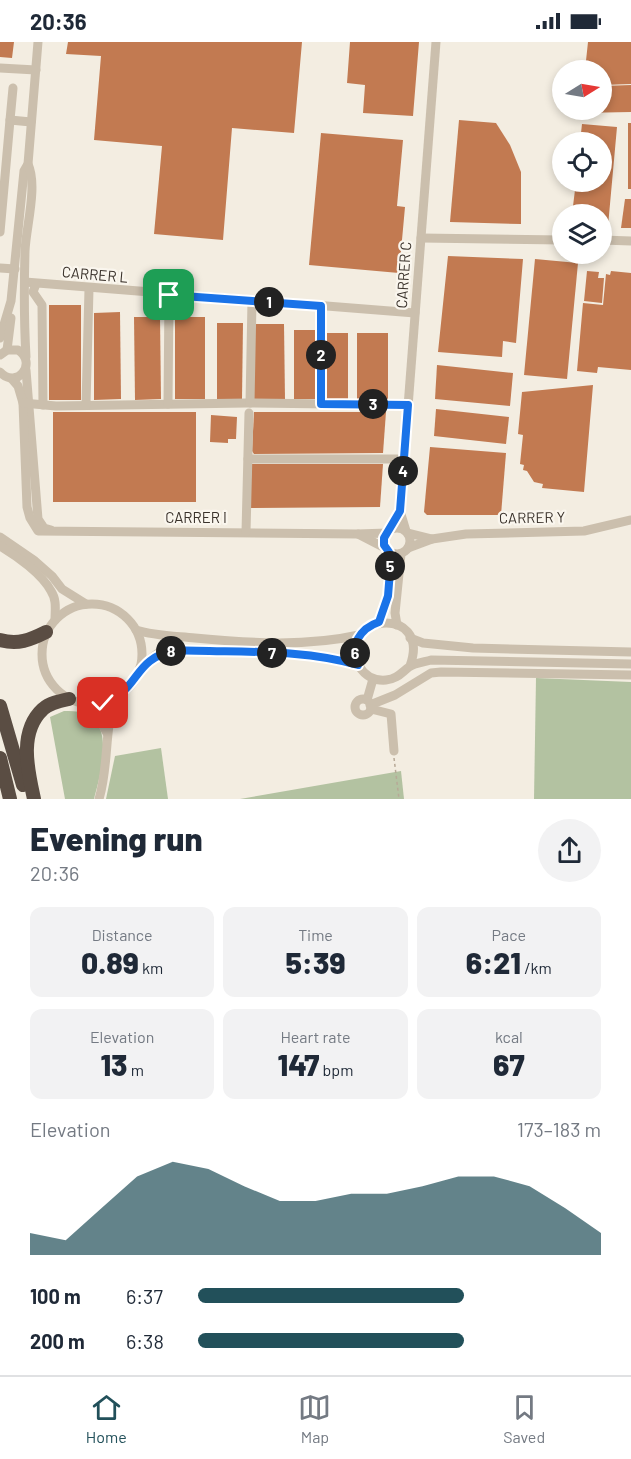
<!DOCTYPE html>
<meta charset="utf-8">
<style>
body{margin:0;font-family:Barlow,sans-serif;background:#f2f2f3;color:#1f2937;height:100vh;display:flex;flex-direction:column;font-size:22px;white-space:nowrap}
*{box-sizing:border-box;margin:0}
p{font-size:20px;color:#747a83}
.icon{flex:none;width:33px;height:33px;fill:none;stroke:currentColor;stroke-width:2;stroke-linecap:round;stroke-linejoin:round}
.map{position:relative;height:757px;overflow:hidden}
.sheet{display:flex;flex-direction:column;background:#fff;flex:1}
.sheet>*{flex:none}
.needle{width:39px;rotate:79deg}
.fabs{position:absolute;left:552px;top:18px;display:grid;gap:12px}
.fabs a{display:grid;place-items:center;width:60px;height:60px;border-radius:50%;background:#fff;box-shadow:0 3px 9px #0003;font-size:30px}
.pin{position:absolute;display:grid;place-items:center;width:51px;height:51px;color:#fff;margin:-26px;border-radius:12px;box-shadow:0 3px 9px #0006}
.km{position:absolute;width:30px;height:30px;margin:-15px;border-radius:50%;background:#222;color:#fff;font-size:16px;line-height:30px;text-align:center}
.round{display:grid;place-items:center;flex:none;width:63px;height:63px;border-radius:32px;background:#f2f2f3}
.head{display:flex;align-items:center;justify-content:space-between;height:102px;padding:0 30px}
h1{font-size:33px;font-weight:800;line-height:45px}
.figures{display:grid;grid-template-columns:repeat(3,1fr);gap:9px;height:102px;padding:6px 30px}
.figures div{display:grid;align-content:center;border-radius:12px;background:#f2f2f3;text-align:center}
.figures b{font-size:30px;font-weight:800}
.figures small{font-size:16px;font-weight:400}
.figures p{font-size:16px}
.chart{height:168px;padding:12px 30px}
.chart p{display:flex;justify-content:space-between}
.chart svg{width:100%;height:108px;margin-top:6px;fill:#22505a;opacity:.7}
ul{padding:0 30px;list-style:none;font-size:20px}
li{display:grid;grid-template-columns:96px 72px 1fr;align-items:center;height:45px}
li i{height:15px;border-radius:8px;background:#22505a}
.status{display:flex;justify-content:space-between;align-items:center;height:42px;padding:0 30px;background:#fff;direction:ltr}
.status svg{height:16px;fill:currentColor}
.tabs{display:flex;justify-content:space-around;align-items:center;height:84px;border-top:2px solid #e0e1e3;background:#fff;font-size:16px;color:#747a83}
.tabs a{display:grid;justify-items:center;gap:3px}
.tabs .selected{color:#22505a}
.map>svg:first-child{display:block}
</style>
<div class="status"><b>20:36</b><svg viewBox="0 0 49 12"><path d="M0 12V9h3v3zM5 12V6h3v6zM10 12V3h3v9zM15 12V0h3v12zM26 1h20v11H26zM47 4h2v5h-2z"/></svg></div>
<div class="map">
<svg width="631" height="757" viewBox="0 0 631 757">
<rect width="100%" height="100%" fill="#f3ede1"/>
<g fill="#b3c2a1">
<polygon points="536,636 631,640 631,757 534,757"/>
<path d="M64 669C70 669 77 669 83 671 116 681 100 734 94 757H65L50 675Z"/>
<polygon points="161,706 168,757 106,757 115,714"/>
<polygon points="401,729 404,757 240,757"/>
</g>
<g fill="#c27a51">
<polygon points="0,0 14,0 12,16 0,15"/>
<polygon points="68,0 302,0 294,91 232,86 223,198 154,192 162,104 94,98 101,14 66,12"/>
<polygon points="350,0 419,0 413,74 363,71 365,43 347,41"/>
<polygon points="588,0 631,0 631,42 602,43 602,28 585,28"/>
<polygon points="631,43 631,70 579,71 580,68 602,68 602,44"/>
<polygon points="459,78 496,81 510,103 521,130 521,182 450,180"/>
<rect x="628" y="81" width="3" height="66"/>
<polygon points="582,82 617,85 608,184 602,183 602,172 572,172 576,140 602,140 602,100 580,100"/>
<polygon points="321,91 403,98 397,164 405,165 399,231 309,223"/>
<polygon points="625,157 631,157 631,186 621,186"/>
<polygon points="448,214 523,217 516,301 503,299 502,315 438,310"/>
<polygon points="535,217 578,221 567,337 524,333"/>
<polygon points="587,229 599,230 598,236 604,236 602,261 584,259"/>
<polygon points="611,229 631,231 631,328 598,325 597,331 577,329 583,261 603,263 606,232 610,233"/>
<rect x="49" y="263" width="32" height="95"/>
<polygon points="120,270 121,357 94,358 94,271"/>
<polygon points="134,275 160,275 161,357 135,358"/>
<rect x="175" y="275" width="30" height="82"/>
<polygon points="217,281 243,281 242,357 217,357"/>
<polygon points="254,282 284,282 285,358 254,358"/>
<rect x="294" y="288" width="21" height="69"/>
<polygon points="326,291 348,291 348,357 327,357"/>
<rect x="357" y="291" width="31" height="66"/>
<polygon points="437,323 513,331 510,364 435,357"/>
<polygon points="593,343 584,450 542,446 543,442 534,440 527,429 523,428 524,423 520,422 523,393 518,392 522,350"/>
<polygon points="436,367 509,375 506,402 434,394"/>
<rect x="53" y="370" width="143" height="90"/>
<polygon points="254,370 386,370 383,411 254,412 252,409"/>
<polygon points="211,373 237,375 236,397 228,397 228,401 210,400"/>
<polygon points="430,405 506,411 501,473 427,473 424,470"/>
<polygon points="252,422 383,422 380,465 249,466"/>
</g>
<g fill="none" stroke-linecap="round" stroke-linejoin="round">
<polyline stroke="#b7a997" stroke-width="1.5" stroke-dasharray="3 3" stroke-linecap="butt" points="394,716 399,757"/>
<g stroke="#cbbfad" stroke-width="9">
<polyline points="0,26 36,28"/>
<polyline points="10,78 13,46"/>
<polyline points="0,190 10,78 31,80"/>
<polyline points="421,196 562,198"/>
<polyline points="602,198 631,199"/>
<polyline points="0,226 15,227"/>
<polyline points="25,240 415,271"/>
<polyline points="36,242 33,250 42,263 43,363"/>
<polyline points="321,264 321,362"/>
<polyline points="0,296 11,259 24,129 28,122 38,0"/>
<polyline points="7,308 11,276"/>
<path d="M0 313 7 308H18C38 321 17 348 0 330"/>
<path d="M26 315C24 280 24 244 25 209 26 185 38 144 28 122"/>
<polyline points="26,328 38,477 44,486 51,488"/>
<polyline points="12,337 18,344 23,361 27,465 30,476 38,489 358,492"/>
<polyline points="23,361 56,364 247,361 408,363"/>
<polyline points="250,361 252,259"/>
<polyline points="168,362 169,253"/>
<polyline points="86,363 89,247"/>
<polyline points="248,417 404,417"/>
<polyline points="400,469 436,0"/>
<circle cx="397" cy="499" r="13"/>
<polyline points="389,489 400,469 406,489"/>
<polyline points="246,490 249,371"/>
<polyline points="408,491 432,497 408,506"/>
<polyline points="0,495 35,519 52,534 62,547 86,562"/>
<polyline points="432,497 466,492 584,489 631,478"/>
<path d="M0 504C17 514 42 532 51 549 57 558 55 568 55 578"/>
<polyline points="387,507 358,492 387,491"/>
<circle cx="92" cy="612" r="50"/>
<polyline points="379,580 388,554 389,510"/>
<polyline points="397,583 395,571 401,512"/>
<path d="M136 588C155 594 175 594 195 596 249 601 306 605 359 593"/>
<polyline points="410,596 423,601 473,606 631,610"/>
<path d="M410 624C433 560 330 574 359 624 365 634 375 639 386 638 397 637 401 631 409 625 414 621 424 620 431 618L631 622"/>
<path d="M140 625 158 611 176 608C236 611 300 606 358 623"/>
<circle cx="363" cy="665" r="8"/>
<polyline points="367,658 373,637"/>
<polyline points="90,662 107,691"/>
<polyline points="370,663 395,653 431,631 441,630 631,633"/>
<polyline points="371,667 391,672 394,709"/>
<path d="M99 757C109 724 104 689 115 657"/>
</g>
<g stroke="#5a4d43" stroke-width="14">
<path d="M0 598C18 603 30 598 46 590"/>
<polyline points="0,664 23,743"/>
<polyline points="0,716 10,757"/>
<path d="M34 757C28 729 18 690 43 667 50 661 60 659 69 657"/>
</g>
</g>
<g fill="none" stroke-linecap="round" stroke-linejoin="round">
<g stroke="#fff" stroke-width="12">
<path id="route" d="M103 661C142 647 131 617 176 608 236 611 300 606 358 623 348 604 361 586 379 580L388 554 390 529 389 510 384 503V496L400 469 408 363 321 362V264L169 253"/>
</g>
<use href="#route" stroke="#1a73e8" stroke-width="8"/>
</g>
<g text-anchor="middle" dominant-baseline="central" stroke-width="4.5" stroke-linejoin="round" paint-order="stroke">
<g font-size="15" fill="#3a322b" stroke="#faf6ee">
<text transform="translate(95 232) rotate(5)">CARRER L</text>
<text transform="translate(403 233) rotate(-86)">CARRER C</text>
<text x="196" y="475">CARRER I</text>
<text transform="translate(532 475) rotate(-1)">CARRER Y</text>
</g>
</g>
</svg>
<div class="fabs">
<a><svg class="needle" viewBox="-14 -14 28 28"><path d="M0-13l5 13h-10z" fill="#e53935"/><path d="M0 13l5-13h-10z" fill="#747a83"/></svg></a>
<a><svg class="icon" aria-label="locate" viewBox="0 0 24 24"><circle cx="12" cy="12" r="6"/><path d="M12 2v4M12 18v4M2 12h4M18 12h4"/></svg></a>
<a><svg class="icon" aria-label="layers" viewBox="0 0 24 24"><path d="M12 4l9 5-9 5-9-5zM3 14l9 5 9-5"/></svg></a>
</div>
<div class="pin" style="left:169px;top:253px;background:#1e9e55"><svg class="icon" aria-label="arrive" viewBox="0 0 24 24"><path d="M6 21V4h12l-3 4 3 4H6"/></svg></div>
<div class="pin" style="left:103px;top:661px;background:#d93025"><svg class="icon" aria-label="check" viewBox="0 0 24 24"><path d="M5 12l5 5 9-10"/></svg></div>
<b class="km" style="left:269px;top:260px">1</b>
<b class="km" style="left:321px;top:313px">2</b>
<b class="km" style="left:373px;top:362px">3</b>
<b class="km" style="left:403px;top:429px">4</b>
<b class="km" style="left:390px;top:524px">5</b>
<b class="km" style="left:355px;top:611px">6</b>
<b class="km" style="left:272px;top:611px">7</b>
<b class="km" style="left:171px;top:609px">8</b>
</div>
<section class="sheet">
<div class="head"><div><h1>Evening run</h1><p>20:36</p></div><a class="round"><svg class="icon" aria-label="share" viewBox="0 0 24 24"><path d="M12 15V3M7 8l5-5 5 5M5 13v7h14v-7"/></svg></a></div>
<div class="figures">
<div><p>Distance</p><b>0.89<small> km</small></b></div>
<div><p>Time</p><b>5:39</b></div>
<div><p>Pace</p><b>6:21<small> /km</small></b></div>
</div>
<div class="figures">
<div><p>Elevation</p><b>13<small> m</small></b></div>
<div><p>Heart rate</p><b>147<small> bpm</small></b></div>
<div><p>kcal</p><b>67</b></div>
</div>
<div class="chart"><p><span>Elevation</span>173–183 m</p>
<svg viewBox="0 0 160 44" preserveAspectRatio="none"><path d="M0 44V35L10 38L20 25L30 12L40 6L50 9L60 16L70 22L80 22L90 19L100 19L110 16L120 12L130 12L140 16L150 25L160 35V44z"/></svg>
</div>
<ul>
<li><b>100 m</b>6:37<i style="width:66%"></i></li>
<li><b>200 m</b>6:38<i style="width:66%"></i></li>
</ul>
</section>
<nav class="tabs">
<a class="selected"><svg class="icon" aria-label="home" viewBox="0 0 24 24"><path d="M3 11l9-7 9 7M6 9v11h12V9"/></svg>Home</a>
<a><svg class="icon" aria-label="map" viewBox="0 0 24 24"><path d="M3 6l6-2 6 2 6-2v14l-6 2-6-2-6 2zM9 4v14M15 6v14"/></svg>Map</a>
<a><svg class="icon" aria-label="saved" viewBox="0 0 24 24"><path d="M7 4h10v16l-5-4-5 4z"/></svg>Saved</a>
</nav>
